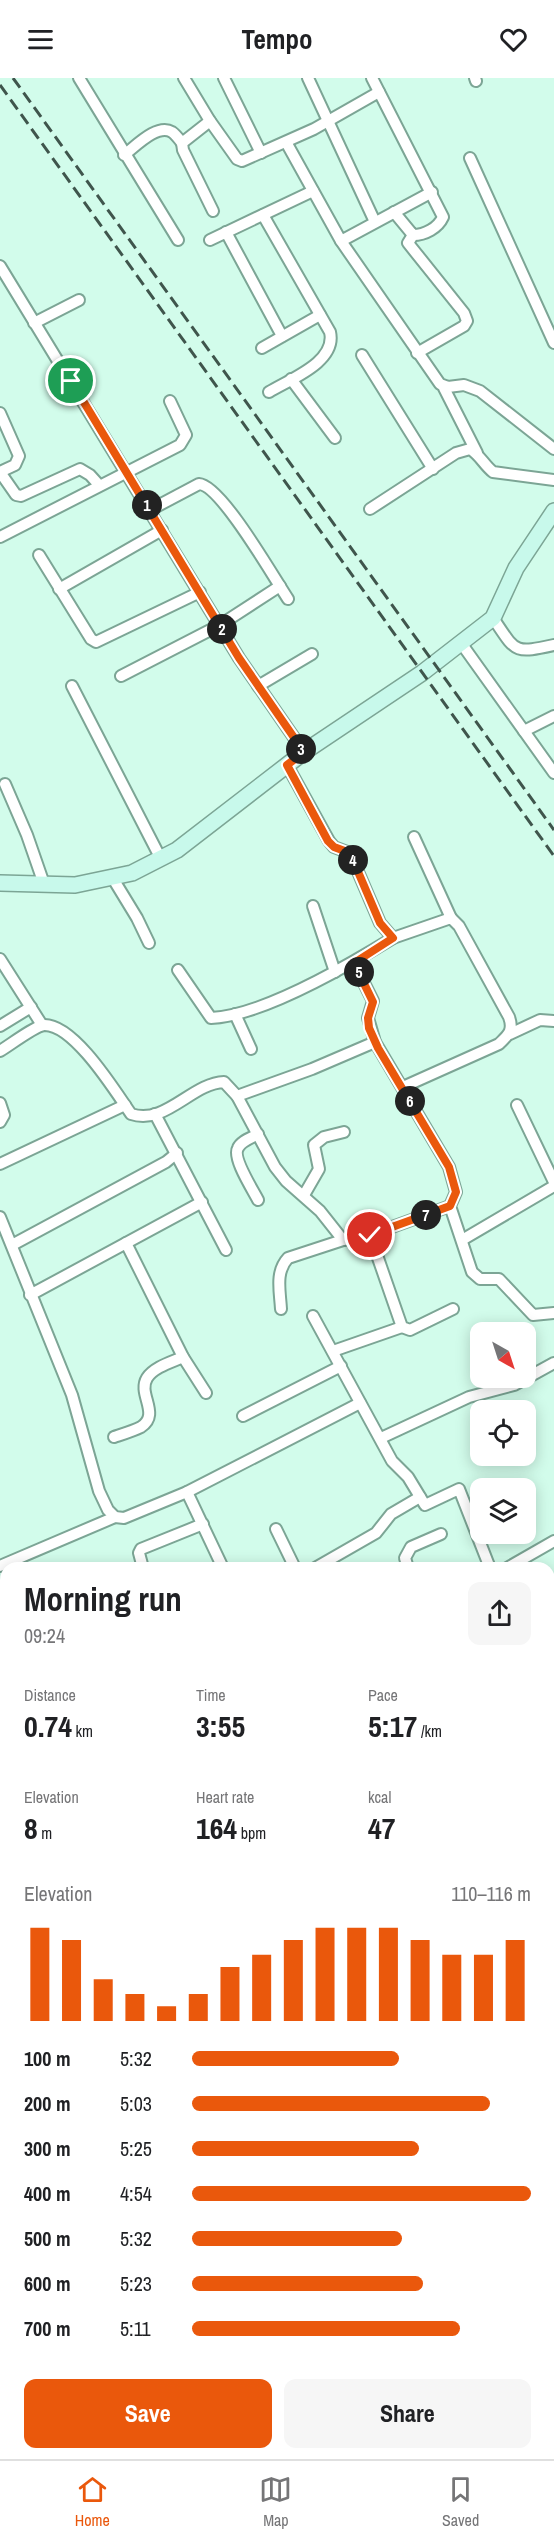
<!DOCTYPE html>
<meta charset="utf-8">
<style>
body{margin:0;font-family:"Archivo Narrow",sans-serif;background:#f6f6f6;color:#202124;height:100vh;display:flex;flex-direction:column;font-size:22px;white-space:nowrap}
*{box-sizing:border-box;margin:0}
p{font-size:20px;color:#757577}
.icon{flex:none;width:33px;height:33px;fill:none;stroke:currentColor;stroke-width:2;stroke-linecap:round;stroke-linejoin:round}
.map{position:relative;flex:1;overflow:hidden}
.sheet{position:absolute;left:0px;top:1484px;width:555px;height:898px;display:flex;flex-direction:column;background:#fff;border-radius:18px 18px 0 0;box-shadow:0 3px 15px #0003}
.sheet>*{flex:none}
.needle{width:39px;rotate:141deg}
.fabs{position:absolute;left:470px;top:1244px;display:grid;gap:12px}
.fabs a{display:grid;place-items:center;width:66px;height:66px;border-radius:12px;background:#fff;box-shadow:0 3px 15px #0003;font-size:30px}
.pin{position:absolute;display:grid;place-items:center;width:51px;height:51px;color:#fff;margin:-26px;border:3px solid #fff;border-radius:50%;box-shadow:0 2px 6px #0007}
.km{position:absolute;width:30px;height:30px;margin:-15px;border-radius:50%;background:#222;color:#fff;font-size:16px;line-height:30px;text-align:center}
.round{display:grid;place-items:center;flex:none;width:63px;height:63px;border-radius:12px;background:#f6f6f6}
.overview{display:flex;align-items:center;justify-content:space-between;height:102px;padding:0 24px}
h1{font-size:33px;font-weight:800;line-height:45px}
.stats{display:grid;grid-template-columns:repeat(3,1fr);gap:9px;height:102px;padding:6px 24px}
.stats div{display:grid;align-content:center}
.stats b{font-size:30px;font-weight:800}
.stats small{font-size:16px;font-weight:400}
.stats p{font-size:16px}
.chart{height:168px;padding:12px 24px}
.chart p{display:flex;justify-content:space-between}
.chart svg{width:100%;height:108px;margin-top:6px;stroke:#ea580c;stroke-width:6}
.primary-button{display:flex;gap:12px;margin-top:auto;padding:12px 24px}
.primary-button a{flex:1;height:69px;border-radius:12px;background:#ea580c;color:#fff;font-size:24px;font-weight:800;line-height:69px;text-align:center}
.primary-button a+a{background:#f6f6f6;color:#202124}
ul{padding:0 24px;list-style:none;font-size:20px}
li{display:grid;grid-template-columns:96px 72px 1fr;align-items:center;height:45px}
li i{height:15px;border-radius:8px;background:#ea580c}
header{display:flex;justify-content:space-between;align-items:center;height:78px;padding:0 24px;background:#fff;font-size:27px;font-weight:800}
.menu{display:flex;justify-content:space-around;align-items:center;height:84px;border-top:2px solid #e0e0e0;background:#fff;font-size:16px;color:#757577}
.menu a{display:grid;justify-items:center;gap:3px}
.menu .active{color:#ea580c}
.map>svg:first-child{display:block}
</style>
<header><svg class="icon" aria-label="menu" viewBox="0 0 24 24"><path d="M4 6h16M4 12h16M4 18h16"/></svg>Tempo<svg class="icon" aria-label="heart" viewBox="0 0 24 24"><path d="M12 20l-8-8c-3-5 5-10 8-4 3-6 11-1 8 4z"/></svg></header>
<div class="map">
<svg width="554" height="2381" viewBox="0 0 554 2381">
<rect width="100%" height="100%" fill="#d2fceb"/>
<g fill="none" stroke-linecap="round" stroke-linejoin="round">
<g stroke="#7ca595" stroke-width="14">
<g id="street">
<polyline points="79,0 178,162"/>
<polyline points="184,0 210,43 237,81 242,83 314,51 379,14"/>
<polyline points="224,0 261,75"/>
<polyline points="308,0 375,144"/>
<path d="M372 0 443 139C438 150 425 157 413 157L394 134"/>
<polyline points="475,0 476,3"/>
<polyline points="210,43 182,65 183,72 213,133"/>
<polyline points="286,64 341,163 440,306 448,309 464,307 480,313 554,371"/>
<path d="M124 77C135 69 157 45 172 54 175 56 179 61 182 65"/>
<polyline points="470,80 554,265"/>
<path d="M263 137 330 254C337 284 290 301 269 314"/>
<polyline points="226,154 282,258"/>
<polyline points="413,157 408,165 464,235 467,243 464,248 417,275"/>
<polyline points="210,162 313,113"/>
<polyline points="341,163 432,114"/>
<polyline points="0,188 239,580 304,674"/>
<polyline points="34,245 79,222"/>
<polyline points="262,270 320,237"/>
<polyline points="362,277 433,391"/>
<polyline points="291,301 335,360"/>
<polyline points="444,310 477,375"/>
<polyline points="0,335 19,378 15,387 0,394"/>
<polyline points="0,394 16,417 21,418 80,391 90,397 99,407"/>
<path d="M370 431 456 375 470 371C480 377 484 387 493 394L554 402"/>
<path d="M150 432 199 406C221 407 274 500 288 521"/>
<polyline points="0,459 180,367 186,357 170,323"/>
<polyline points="39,477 91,561 96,564 200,514"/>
<polyline points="59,511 162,452"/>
<path d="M493 540C516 574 513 576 554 567"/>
<polyline points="461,565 554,695"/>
<polyline points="121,598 220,547 280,508"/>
<polyline points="72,608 161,781"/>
<polyline points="258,608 312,576"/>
<polyline points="524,653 554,638"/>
<path d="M287 687 329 763 334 769 350 775 380 845 393 860 451 840 459 848 509 939C514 953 508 957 499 966L403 1009"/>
<polyline points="5,706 27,757 44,806"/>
<polyline points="414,759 451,840"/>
<polyline points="112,799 137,840 149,865"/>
<polyline points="313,828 335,894"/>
<polyline points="0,881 42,947"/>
<polyline points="354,885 373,923 368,940 375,964 449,1089 456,1114 450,1128 472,1194 480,1201 499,1201 533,1237 554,1235"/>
<path d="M178 892 211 940C262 938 349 887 393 860"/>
<polyline points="235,936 251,971"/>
<polyline points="0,948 31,929"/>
<polyline points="510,956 540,942 554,943"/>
<path d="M0 973C10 967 35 948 44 947 74 946 115 1013 131 1036 165 1048 192 1005 224 1004L237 1018 275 1089 286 1103 320 1133 343 1162"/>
<polyline points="237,1018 312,991 375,964"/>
<polyline points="0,1025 4,1037 0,1044"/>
<polyline points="517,1027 554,1104"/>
<polyline points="155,1036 226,1172"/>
<path d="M258 1056C251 1060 241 1063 238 1070 232 1080 253 1112 258 1122"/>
<polyline points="0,1086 125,1027"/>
<polyline points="304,1117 319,1091 314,1067 324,1059 344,1054"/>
<polyline points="0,1139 72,1317 99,1413 108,1432 115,1439 124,1440 187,1414 223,1490"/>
<polyline points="370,1157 402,1249 410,1252 453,1231"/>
<polyline points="462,1162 554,1108"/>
<polyline points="126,1165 183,1279 206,1315"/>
<polyline points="12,1167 166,1084 177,1075"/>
<polyline points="30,1217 202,1124"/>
<path d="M281 1231C280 1213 275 1194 288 1180L343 1162 370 1157 450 1128"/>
<polyline points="313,1238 392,1383 408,1399 425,1427 459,1411 490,1490"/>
<polyline points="333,1273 402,1249"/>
<polyline points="243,1338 341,1288"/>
<path d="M114 1359C123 1356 133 1353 141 1349 161 1336 137 1316 147 1300 154 1289 172 1284 183 1279"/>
<polyline points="381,1360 469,1319 514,1307 554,1285"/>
<polyline points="187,1414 360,1325"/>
<polyline points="276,1451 295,1490"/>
<polyline points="0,1488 115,1439"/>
<polyline points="143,1490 139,1475 141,1471 203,1446"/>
<polyline points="315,1490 376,1455 391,1436 420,1419"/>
<polyline points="408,1490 405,1480 411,1469 441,1456"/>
<polyline points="507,1490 554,1463"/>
<polyline points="0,1558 6,1555"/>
<polyline points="549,1560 554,1557"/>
<polyline points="0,1606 6,1604"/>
<polyline points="549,1611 554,1609"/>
<polyline points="549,1620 554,1628"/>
<polyline points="549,1647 554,1644"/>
<polyline points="0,1743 6,1742"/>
<polyline points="549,1746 554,1744"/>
<polyline points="0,1756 6,1778"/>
<polyline points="549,1820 554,1817"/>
<polyline points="0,1847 6,1845"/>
<polyline points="549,1904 554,1918"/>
<polyline points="0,1941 6,1938"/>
<polyline points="0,2046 6,2043"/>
<polyline points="549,2069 554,2066"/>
<polyline points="0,2186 6,2185"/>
<polyline points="549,2291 554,2288"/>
<polyline points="549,2351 554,2348"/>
<polyline points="53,2376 56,2381"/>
<polyline points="123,2376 125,2381"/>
<polyline points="298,2376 301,2381"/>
<polyline points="512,2376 514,2381"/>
<polyline points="68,2381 77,2376"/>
<polyline points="196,2381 207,2376"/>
<polyline points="494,2381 503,2376"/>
</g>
</g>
<g stroke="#7ca595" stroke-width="18">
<polyline id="secondary" points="0,805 75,807 132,795 177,772 304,674 422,595 493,540 516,490 554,433"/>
</g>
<use href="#street" stroke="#fff" stroke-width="10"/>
<use href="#secondary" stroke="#c8f9eb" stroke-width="15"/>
<g stroke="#3f554c" stroke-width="3" stroke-dasharray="12 6" stroke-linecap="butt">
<polyline points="13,0 554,752"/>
<polyline points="0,7 554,778"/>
</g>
</g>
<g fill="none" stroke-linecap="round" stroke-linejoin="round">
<g stroke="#fff" stroke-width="12">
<polyline id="route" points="71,303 239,580 304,674 287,687 328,763 334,769 350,775 380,845 393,860 354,885 373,924 368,940 369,950 378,970 449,1089 456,1114 450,1128 370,1157"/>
</g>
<use href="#route" stroke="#ea580c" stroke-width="8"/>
</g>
</svg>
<div class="fabs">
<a><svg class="needle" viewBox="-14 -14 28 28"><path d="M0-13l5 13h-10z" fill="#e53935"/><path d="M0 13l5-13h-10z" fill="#757577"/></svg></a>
<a><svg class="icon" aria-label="locate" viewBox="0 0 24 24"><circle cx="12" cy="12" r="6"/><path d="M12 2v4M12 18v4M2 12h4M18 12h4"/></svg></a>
<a><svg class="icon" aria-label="layers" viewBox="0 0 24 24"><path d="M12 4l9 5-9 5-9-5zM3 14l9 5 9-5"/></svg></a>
</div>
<div class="pin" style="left:71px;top:303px;background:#1e9e55"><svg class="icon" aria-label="arrive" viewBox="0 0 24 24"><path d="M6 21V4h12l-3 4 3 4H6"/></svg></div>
<div class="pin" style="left:370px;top:1157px;background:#d93025"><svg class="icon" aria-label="check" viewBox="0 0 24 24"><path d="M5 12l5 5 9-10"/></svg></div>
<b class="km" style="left:147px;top:427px">1</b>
<b class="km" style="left:222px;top:551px">2</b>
<b class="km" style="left:301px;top:671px">3</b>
<b class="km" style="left:353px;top:782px">4</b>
<b class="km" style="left:359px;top:894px">5</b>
<b class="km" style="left:410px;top:1023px">6</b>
<b class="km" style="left:426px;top:1137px">7</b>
<section class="sheet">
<div class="overview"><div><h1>Morning run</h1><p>09:24</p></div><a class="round"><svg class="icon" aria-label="share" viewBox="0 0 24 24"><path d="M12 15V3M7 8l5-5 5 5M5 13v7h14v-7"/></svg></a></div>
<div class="stats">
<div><p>Distance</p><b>0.74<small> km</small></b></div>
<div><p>Time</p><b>3:55</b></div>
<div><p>Pace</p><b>5:17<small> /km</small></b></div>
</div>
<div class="stats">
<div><p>Elevation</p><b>8<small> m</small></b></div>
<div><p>Heart rate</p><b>164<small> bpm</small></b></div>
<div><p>kcal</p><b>47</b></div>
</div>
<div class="chart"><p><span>Elevation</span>110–116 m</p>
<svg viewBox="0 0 160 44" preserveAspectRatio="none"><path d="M5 44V6M15 44V11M25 44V27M35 44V33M45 44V38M55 44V33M65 44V22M75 44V17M85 44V11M95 44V6M105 44V6M115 44V6M125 44V11M135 44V17M145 44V17M155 44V11"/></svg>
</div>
<ul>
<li><b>100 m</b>5:32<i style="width:61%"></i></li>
<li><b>200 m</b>5:03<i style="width:88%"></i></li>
<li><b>300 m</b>5:25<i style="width:67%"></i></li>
<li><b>400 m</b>4:54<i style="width:100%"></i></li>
<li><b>500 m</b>5:32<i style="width:62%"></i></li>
<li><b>600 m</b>5:23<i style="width:68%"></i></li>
<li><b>700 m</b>5:11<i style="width:79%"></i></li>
</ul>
<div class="primary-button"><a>Save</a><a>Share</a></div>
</section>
</div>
<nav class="menu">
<a class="active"><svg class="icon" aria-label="home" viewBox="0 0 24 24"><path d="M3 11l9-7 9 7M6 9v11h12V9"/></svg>Home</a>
<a><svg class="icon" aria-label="map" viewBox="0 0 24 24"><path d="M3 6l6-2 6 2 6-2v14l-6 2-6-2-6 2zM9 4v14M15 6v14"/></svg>Map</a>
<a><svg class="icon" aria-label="saved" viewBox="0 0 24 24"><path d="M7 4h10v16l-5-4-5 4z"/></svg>Saved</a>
</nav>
